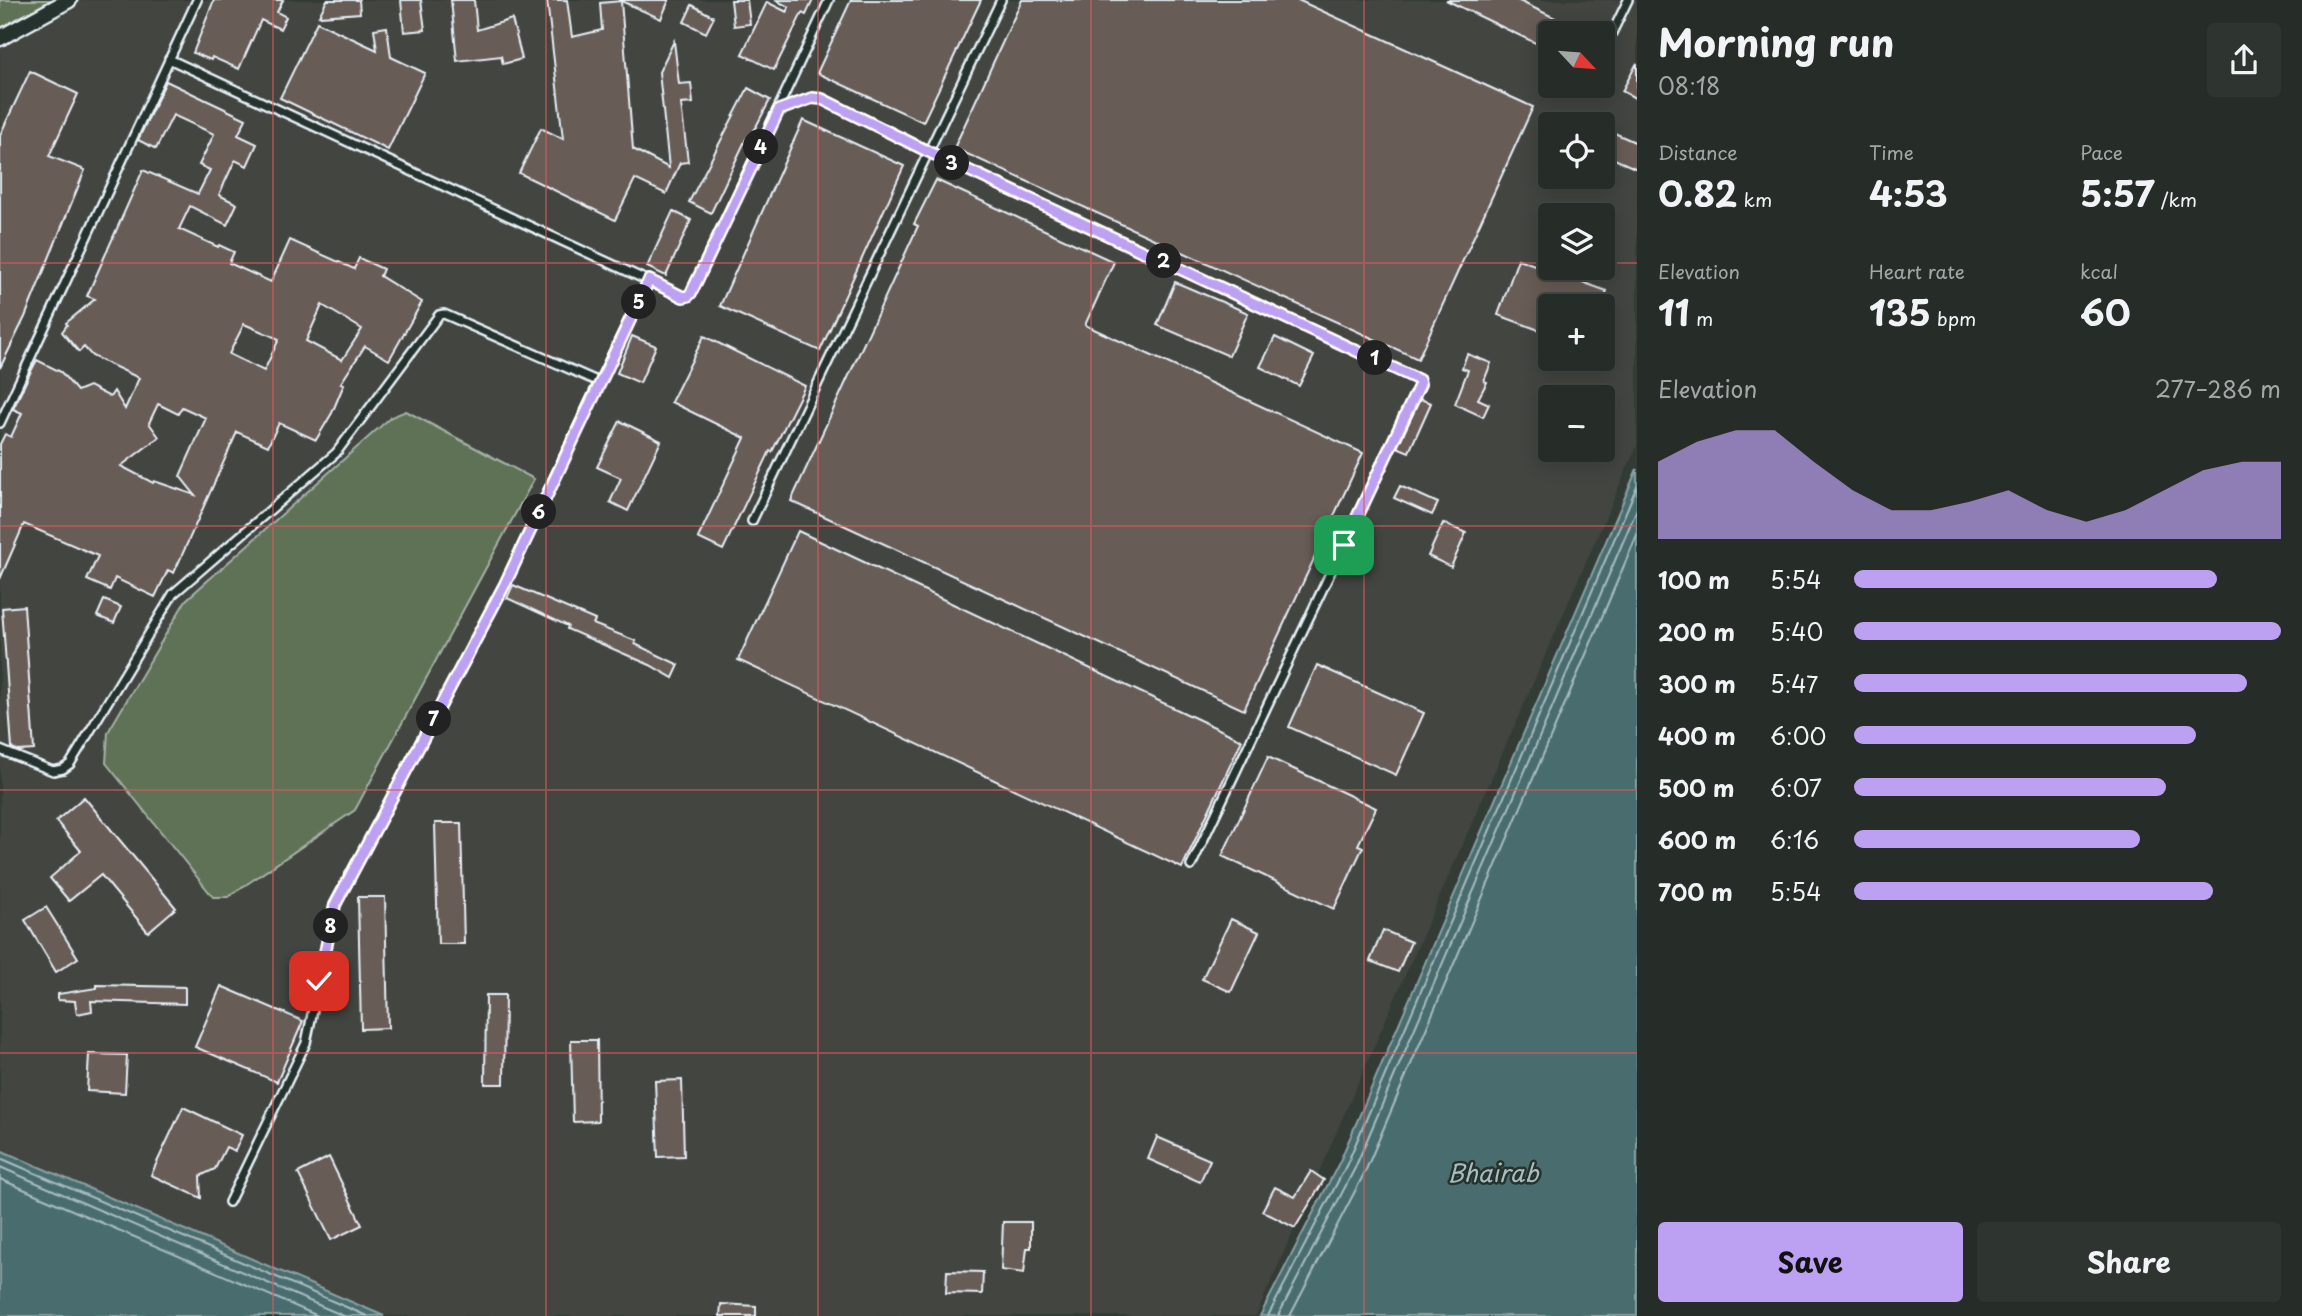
<!DOCTYPE html>
<meta charset="utf-8">
<style>
body{margin:0;font-family:"Playpen Sans",sans-serif;background:#2e3430;color:#f1f3f6;height:100vh;display:flex;flex-direction:column;font-size:26px;white-space:nowrap}
*{box-sizing:border-box;margin:0}
p{font-size:23px;color:#a4a7a8}
.icon{flex:none;width:38px;height:38px;fill:none;stroke:currentColor;stroke-width:2;stroke-linecap:round;stroke-linejoin:round}
.map{position:relative;flex:1;overflow:hidden}
.drawer{display:flex;flex-direction:column;background:#262c28;width:665px}
.drawer>*{flex:none}
.needle{width:46px;rotate:116deg}
.fabs{position:absolute;left:1538px;top:21px;display:grid;gap:14px}
.fabs a{display:grid;place-items:center;width:77px;height:77px;border-radius:7px;background:#262c28;box-shadow:0 4px 18px #0003,0 0 0 2px #424845;font-size:35px}
.pin{position:absolute;display:grid;place-items:center;width:60px;height:60px;color:#fff;margin:-30px;border-radius:14px;box-shadow:0 4px 10px #0006}
.km{position:absolute;width:35px;height:35px;margin:-18px;border-radius:50%;background:#222;color:#fff;font-size:19px;line-height:35px;text-align:center}
.round{display:grid;place-items:center;flex:none;width:74px;height:74px;border-radius:7px;background:#2e3430}
.summary{display:flex;align-items:center;justify-content:space-between;height:119px;padding:0 21px}
h1{font-size:38px;font-weight:700;line-height:52px}
.figures{display:grid;grid-template-columns:repeat(3,1fr);gap:10px;height:119px;padding:7px 21px}
.figures div{display:grid;align-content:center}
.figures b{font-size:35px;font-weight:700}
.figures small{font-size:19px;font-weight:400}
.figures p{font-size:19px}
.chart{height:196px;padding:14px 21px}
.chart p{display:flex;justify-content:space-between}
.chart svg{width:100%;height:126px;margin-top:7px;fill:#bca0f2;opacity:.7}
.primary-button{display:flex;gap:14px;margin-top:auto;padding:14px 21px}
.primary-button a{flex:1;height:80px;border-radius:7px;background:#bca0f2;color:#111;font-size:28px;font-weight:700;line-height:80px;text-align:center}
.primary-button a+a{background:#2e3430;color:#f1f3f6}
ul{padding:0 21px;list-style:none;font-size:23px}
li{display:grid;grid-template-columns:112px 84px 1fr;align-items:center;height:52px}
li i{height:18px;border-radius:9px;background:#bca0f2}
main{display:flex;flex:1;min-height:0}
.map>svg:first-child{display:block}
</style>
<main>
<div class="map">
<svg width="1637" height="1316" viewBox="0 0 1637 1316">
<rect width="100%" height="100%" fill="#333b35"/>
<filter id="ink" filterUnits="userSpaceOnUse"><feTurbulence type="fractalNoise" baseFrequency=".0143" numOctaves="2"/><feDisplacementMap in="SourceGraphic" scale="14" xChannelSelector="R" yChannelSelector="G"/><feConvolveMatrix kernelMatrix="1 2 1 2 8 2 1 2 1" color-interpolation-filters="sRGB"/></filter>
<g filter="url(#ink)">
<path fill="#43453f" fill-rule="evenodd" d="M0 0H1637V446L1256 1316H384L0 1150ZM1550 33H1603V86H1550ZM1550 124H1603V177H1550ZM1550 215H1603V268H1550ZM1550 306H1603V359H1550ZM1550 397H1603V450H1550Z"/>
<g fill="#617254" stroke="#a4b2a6" stroke-width="2">
<polygon points="0,0 69,0 0,38"/>
<polygon points="406,411 534,479 355,810 228,897 213,897 106,763 108,732 186,600 391,417"/>
</g>
<g fill="#496d6e" stroke="#89a2a5" stroke-width="2">
<polygon points="1637,469 1637,1316 1260,1316 1340,1161"/>
<polygon points="0,1150 384,1316 0,1316"/>
</g>
<g fill="none" stroke-linecap="round" stroke-linejoin="round">
<g stroke="#a8bcc1" stroke-width="2">
<polyline points="0,1158 367,1316"/>
<polyline points="0,1167 344,1316"/>
<polyline points="0,1179 318,1316"/>
<polyline points="1268,1316 1347,1164 1637,486"/>
<polyline points="1278,1316 1355,1168 1637,509"/>
<polyline points="1290,1316 1365,1172 1637,535"/>
</g>
</g>
<g fill="#675b56" stroke="#e8f1f8" stroke-width="2" fill-rule="evenodd">
<polygon points="214,0 283,0 277,12 286,17 280,29 261,20 239,69 212,57 211,60 193,53"/>
<polygon points="327,0 359,0 360,13 319,16"/>
<polygon points="401,0 421,0 425,30 404,32"/>
<polygon points="451,0 474,0 477,30 512,19 522,59 503,64 501,56 457,61"/>
<polygon points="547,0 567,0 572,37 602,30 600,3 621,1 633,149 669,168 659,72 674,41 679,84 691,83 693,103 681,104 688,162 680,163 666,194 635,179 615,220 519,173 541,128 563,139"/>
<polygon points="619,0 669,0 661,19"/>
<polygon points="731,0 747,0 750,24 734,26"/>
<polygon points="775,0 813,0 806,15 802,13 774,70 742,54 767,2 787,12 789,7"/>
<polygon points="851,0 981,0 923,122 817,73"/>
<polygon points="1022,0 1298,0 1533,107 1418,359 954,148"/>
<polygon points="1446,0 1517,0 1587,33 1550,33 1550,50"/>
<polygon points="692,5 714,17 706,33 684,22"/>
<polygon points="317,22 377,50 374,29 387,27 391,57 425,73 388,150 280,98"/>
<polygon points="1637,63 1637,99 1622,91"/>
<polygon points="30,71 78,94 49,156 85,170 25,317 0,368 0,135"/>
<path d="M166 81 246 119 238 135 257 144 247 166 235 160 219 195 237 204 227 225 190 206 179 229 218 247 219 245 234 252 229 263 271 282 290 240 354 269 359 258 383 269 380 276 422 302 389 360 365 346 341 383 344 384 332 413 316 440 279 423 268 446 237 432 174 573 168 570 155 597 115 578 110 590 87 580 98 556 24 524 0 579V444L5 434 11 437 22 413 13 409 30 373 37 360 61 372 77 391 89 386 110 397 114 391 125 409 139 378 92 356 84 347 79 352 62 332 67 325 66 323 95 299 87 296 143 170 198 194 210 170 199 165 214 134 173 115 156 149 138 140ZM322 305 362 329 342 360 306 341ZM244 324 279 339 264 371 229 354ZM158 404 178 414 182 407 206 418 180 476 195 495 154 481 153 483 121 466 159 437 149 423Z"/>
<polygon points="748,88 770,100 749,140 746,139 711,213 689,202"/>
<polygon points="803,120 904,166 820,351 720,306"/>
<polygon points="1603,128 1637,143 1637,169 1603,154"/>
<polygon points="936,180 1114,262 1085,325 1363,453 1244,710 791,501 918,226 914,224"/>
<polygon points="673,211 691,220 666,276 647,267"/>
<polygon points="1518,259 1607,291 1601,306 1550,306 1550,334 1498,315"/>
<polygon points="1175,282 1248,313 1229,356 1157,325"/>
<polygon points="632,336 656,346 640,383 617,373"/>
<polygon points="704,336 805,386 772,452 770,451 723,550 698,538 745,438 671,402"/>
<polygon points="1275,337 1314,356 1299,386 1260,367"/>
<polygon points="1467,354 1491,363 1484,381 1487,382 1478,399 1489,404 1483,417 1455,404 1468,370 1462,368"/>
<polygon points="1420,399 1431,403 1409,452 1397,447"/>
<polygon points="620,421 661,441 628,511 610,502 621,478 597,467"/>
<polygon points="1400,486 1438,503 1432,515 1394,498"/>
<polygon points="1443,523 1466,533 1451,567 1428,556"/>
<polygon points="798,531 1242,740 1182,868 738,660"/>
<polygon points="513,585 595,620 593,624 636,641 635,644 679,665 673,678 650,665 567,629 568,626 507,598"/>
<polygon points="104,600 121,607 114,623 97,616"/>
<polygon points="24,606 34,750 19,751 12,748 2,608"/>
<polygon points="1317,665 1424,713 1396,775 1289,727"/>
<polygon points="1268,757 1376,808 1358,845 1363,847 1334,909 1222,856"/>
<polygon points="84,797 176,908 148,932 101,875 69,901 50,878 81,851 56,821"/>
<polygon points="435,823 461,823 464,944 438,944"/>
<polygon points="358,897 385,897 388,1028 361,1029"/>
<polygon points="46,907 78,958 56,972 25,920"/>
<polygon points="1231,919 1259,932 1231,992 1202,979"/>
<polygon points="1383,930 1411,942 1398,972 1370,961"/>
<polygon points="97,985 185,987 185,1004 91,1001 92,1011 77,1014 75,1001 58,1000 58,994 97,988"/>
<polygon points="221,986 303,1021 277,1082 195,1047"/>
<polygon points="486,995 505,995 504,1084 485,1084"/>
<polygon points="571,1040 597,1040 598,1121 573,1122"/>
<polygon points="89,1054 127,1055 125,1093 87,1091"/>
<polygon points="682,1080 684,1156 658,1157 655,1081"/>
<polygon points="183,1107 242,1135 235,1151 226,1147 215,1169 200,1176 201,1198 151,1175"/>
<polygon points="1157,1137 1210,1160 1200,1182 1148,1159"/>
<polygon points="329,1157 362,1225 331,1240 298,1173"/>
<polygon points="1311,1171 1324,1180 1295,1228 1262,1211 1275,1187 1295,1197"/>
<polygon points="1003,1222 1031,1222 1031,1248 1027,1248 1024,1273 1001,1270"/>
<polygon points="947,1271 983,1272 982,1294 946,1293"/>
<polygon points="721,1304 756,1306 756,1316 720,1316"/>
</g>
<g fill="none" stroke-linecap="round" stroke-linejoin="round">
<g stroke="#e8f1f8" stroke-width="12">
<g id="lane">
<polyline points="1612,33 1628,0"/>
<polyline points="169,59 683,297 688,296 691,293 829,0"/>
<polyline points="779,110 812,98 822,99 929,152 1419,380 1420,384 1191,866"/>
<polyline points="0,423 197,0"/>
<polyline points="752,521 1001,0"/>
<polyline points="0,750 53,771 63,769 70,764 173,594 336,453 439,315 444,314 599,382 649,280"/>
<polyline points="229,1202 306,1043 335,905 505,584 599,382"/>
</g>
</g>
<g stroke="#e8f1f8" stroke-width="19">
<polyline id="street" points="0,38 69,0"/>
</g>
<use href="#lane" stroke="#26332d" stroke-width="7"/>
<use href="#street" stroke="#26332d" stroke-width="14"/>
</g>
</g>
<g fill="none" stroke-linecap="round" stroke-linejoin="round" filter="url(#ink)">
<g stroke="#fff" stroke-width="14">
<polyline id="route" points="319,981 335,905 505,584 649,280 683,297 688,296 691,293 779,110 812,98 822,99 929,152 1419,380 1420,384 1344,545"/>
</g>
<use href="#route" stroke="#bca0f2" stroke-width="9"/>
</g>
<path fill="none" stroke="#da5a5c" stroke-width="2" stroke-opacity="0.55" d="M273 0V1316M546 0V1316M818 0V1316M1091 0V1316M1364 0V1316M0 263H1550M1603 263H1637M0 526H1637M0 790H1637M0 1053H1637"/>
<g text-anchor="middle" dominant-baseline="central" stroke-width="5" stroke-linejoin="round" paint-order="stroke">
<g font-size="24" font-style="italic" fill="#a8bcc1" stroke="#26332d">
<text x="1493" y="1172">Bhairab</text>
</g>
</g>
</svg>
<div class="fabs">
<a><svg class="needle" viewBox="-14 -14 28 28"><path d="M0-13l5 13h-10z" fill="#e53935"/><path d="M0 13l5-13h-10z" fill="#a4a7a8"/></svg></a>
<a><svg class="icon" aria-label="locate" viewBox="0 0 24 24"><circle cx="12" cy="12" r="6"/><path d="M12 2v4M12 18v4M2 12h4M18 12h4"/></svg></a>
<a><svg class="icon" aria-label="layers" viewBox="0 0 24 24"><path d="M12 4l9 5-9 5-9-5zM3 14l9 5 9-5"/></svg></a>
<a>+</a>
<a>−</a>
</div>
<div class="pin" style="left:1344px;top:545px;background:#1e9e55"><svg class="icon" aria-label="arrive" viewBox="0 0 24 24"><path d="M6 21V4h12l-3 4 3 4H6"/></svg></div>
<div class="pin" style="left:319px;top:981px;background:#d93025"><svg class="icon" aria-label="check" viewBox="0 0 24 24"><path d="M5 12l5 5 9-10"/></svg></div>
<b class="km" style="left:1375px;top:358px">1</b>
<b class="km" style="left:1164px;top:261px">2</b>
<b class="km" style="left:952px;top:163px">3</b>
<b class="km" style="left:761px;top:147px">4</b>
<b class="km" style="left:639px;top:302px">5</b>
<b class="km" style="left:539px;top:512px">6</b>
<b class="km" style="left:434px;top:719px">7</b>
<b class="km" style="left:331px;top:926px">8</b>
</div>
<section class="drawer">
<div class="summary"><div><h1>Morning run</h1><p>08:18</p></div><a class="round"><svg class="icon" aria-label="share" viewBox="0 0 24 24"><path d="M12 15V3M7 8l5-5 5 5M5 13v7h14v-7"/></svg></a></div>
<div class="figures">
<div><p>Distance</p><b>0.82<small> km</small></b></div>
<div><p>Time</p><b>4:53</b></div>
<div><p>Pace</p><b>5:57<small> /km</small></b></div>
</div>
<div class="figures">
<div><p>Elevation</p><b>11<small> m</small></b></div>
<div><p>Heart rate</p><b>135<small> bpm</small></b></div>
<div><p>kcal</p><b>60</b></div>
</div>
<div class="chart"><p><span>Elevation</span>277–286 m</p>
<svg viewBox="0 0 160 44" preserveAspectRatio="none"><path d="M0 44V17L10 10L20 6L30 6L40 17L50 27L60 34L70 34L80 31L90 27L100 34L110 38L120 34L130 27L140 20L150 17L160 17V44z"/></svg>
</div>
<ul>
<li><b>100 m</b>5:54<i style="width:85%"></i></li>
<li><b>200 m</b>5:40<i style="width:100%"></i></li>
<li><b>300 m</b>5:47<i style="width:92%"></i></li>
<li><b>400 m</b>6:00<i style="width:80%"></i></li>
<li><b>500 m</b>6:07<i style="width:73%"></i></li>
<li><b>600 m</b>6:16<i style="width:67%"></i></li>
<li><b>700 m</b>5:54<i style="width:84%"></i></li>
</ul>
<div class="primary-button"><a>Save</a><a>Share</a></div>
</section>
</main>
